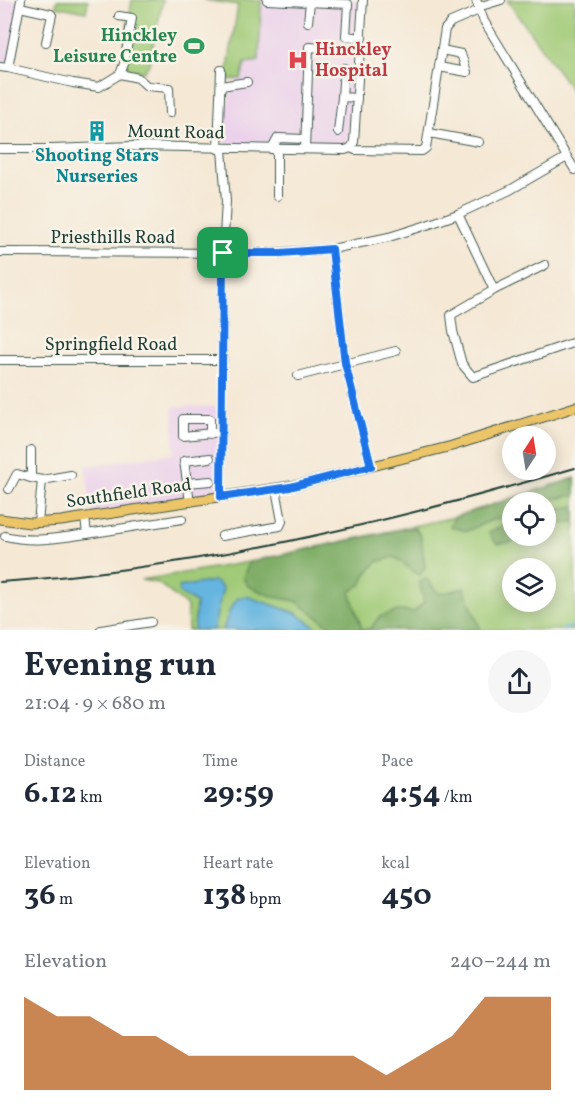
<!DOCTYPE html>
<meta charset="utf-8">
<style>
body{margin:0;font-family:Vollkorn,serif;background:#f6f6f7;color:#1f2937;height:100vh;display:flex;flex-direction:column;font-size:22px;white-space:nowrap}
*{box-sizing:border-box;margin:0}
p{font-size:20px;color:#747a83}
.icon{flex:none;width:33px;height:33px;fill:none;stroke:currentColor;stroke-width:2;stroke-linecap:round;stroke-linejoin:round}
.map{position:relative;height:630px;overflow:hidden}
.sheet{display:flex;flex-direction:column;background:#fff;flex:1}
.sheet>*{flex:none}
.needle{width:39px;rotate:12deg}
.controls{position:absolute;left:502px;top:426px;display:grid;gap:12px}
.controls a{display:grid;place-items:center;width:54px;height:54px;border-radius:50%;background:#fff;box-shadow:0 3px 15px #0003;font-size:30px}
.pin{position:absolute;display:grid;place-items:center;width:51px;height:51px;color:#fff;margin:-26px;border-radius:12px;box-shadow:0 3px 9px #0006}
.round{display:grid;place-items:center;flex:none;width:63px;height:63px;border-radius:32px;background:#f6f6f7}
.headline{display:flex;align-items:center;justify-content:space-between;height:102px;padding:0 24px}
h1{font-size:33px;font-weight:700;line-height:45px}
.stats{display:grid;grid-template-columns:repeat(3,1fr);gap:9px;height:102px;padding:6px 24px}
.stats div{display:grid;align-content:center}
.stats b{font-size:30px;font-weight:700}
.stats small{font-size:16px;font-weight:400}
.stats p{font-size:16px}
.chart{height:168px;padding:12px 24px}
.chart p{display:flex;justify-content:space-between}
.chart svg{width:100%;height:108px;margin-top:6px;fill:#b45309;opacity:.7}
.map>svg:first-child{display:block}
</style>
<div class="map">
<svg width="575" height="630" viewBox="0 0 575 630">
<rect width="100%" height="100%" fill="#f7f3e8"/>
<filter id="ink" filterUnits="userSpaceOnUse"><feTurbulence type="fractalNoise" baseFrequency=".0167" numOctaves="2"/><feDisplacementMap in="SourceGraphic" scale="12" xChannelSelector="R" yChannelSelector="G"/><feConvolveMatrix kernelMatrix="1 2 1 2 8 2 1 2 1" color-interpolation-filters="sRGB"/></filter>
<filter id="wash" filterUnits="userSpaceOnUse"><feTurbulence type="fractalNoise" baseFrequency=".008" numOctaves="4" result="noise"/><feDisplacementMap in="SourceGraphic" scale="24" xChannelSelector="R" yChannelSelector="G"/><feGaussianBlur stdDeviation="1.35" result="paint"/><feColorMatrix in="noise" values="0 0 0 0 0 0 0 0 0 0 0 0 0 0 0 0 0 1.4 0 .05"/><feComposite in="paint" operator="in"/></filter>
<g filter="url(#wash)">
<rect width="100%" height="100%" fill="#f5e8d5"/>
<g fill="#ebd1eb">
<polygon points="0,0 21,0 8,66 0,65"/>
<polygon points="259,0 357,0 348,139 343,145 224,144 225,114"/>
<polygon points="173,406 218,407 219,493 92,513 85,466 174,453"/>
</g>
<g fill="#a0ca77" stroke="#608456" stroke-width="1.5" fill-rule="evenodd">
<polygon points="57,0 88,0 86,12 56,6"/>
<polygon points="132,0 163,0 149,65 143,72 130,70 121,66"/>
<polygon points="204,0 261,0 259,61 245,63 241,79 226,80 238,5"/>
<polygon points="507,0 575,0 575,95"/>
<path d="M575 478V629L572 630H188L187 606 158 583 141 580 249 562 454 517ZM513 502H546V536H513ZM513 568H546V602H513Z"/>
</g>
<g fill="#80ae68" stroke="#50764e" stroke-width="1.5">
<path d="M575 478V495C564 498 551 498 541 502H513V515L492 520 467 531 450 527 454 517Z"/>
<polygon points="575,506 575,521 569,523 558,524 557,515 560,509"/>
<polygon points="513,523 513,536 532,536 511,542 497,544 489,534 490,532 507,524"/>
<path d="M415 528 421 537 425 567 420 575C411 572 404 562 394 557L377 562 365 575 362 584 350 592 362 629H370L379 617 398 611 414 612 424 602 419 581 427 579 439 594 464 588 481 630H340L339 628 330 626 296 601 274 597 248 586 243 578 249 562 402 529Z"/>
</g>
<g fill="#65b5e0" stroke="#42798a" stroke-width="1.5">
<polygon points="214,581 223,588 213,630 194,630 196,603 179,593 179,587"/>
<polygon points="246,596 296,613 320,630 223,630 230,609 238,598"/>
</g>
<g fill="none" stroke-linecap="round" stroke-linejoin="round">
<polyline stroke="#65b5e0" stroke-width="2" points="562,630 575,625"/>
</g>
</g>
<g filter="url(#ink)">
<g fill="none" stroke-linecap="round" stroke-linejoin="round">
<g stroke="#3f574c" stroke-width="10">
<g id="minor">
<polyline points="267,0 348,4 346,36 362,38"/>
<polyline points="476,0 484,21 575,170"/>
<polyline points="20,7 51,14 52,15 46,42"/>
<polyline points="478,7 501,0"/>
<polyline points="119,16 132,18 124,64 120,74"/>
<polyline points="308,22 310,2"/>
<polyline points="0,67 8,68 73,83 99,87 120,74 138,78 147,86 169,88 170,113"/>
<polyline points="439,67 467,72 461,54 442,50"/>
<polyline points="8,68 21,0"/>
<polyline points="344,68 342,97 357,98"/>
<polyline points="221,86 247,82"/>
<polyline points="338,132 342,97"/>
<polyline points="429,133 479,142"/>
<polyline points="351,148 355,150 422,151 426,148 445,29 451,22 479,10"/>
<polyline points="351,148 354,142 363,0"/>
<polyline points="0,149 52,149 134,146 345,150 351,148"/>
<polyline points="218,149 221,70"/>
<polyline points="272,149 278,138 305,139"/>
<polyline points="277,149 277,196"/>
<polyline points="305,149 309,47 361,51"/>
<polyline points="458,214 494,290"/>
<polyline points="332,249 345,363 371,466"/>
<polyline points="0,252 267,253 332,249 389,237 424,226 458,214 510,190 567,157"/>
<polyline points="545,265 494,290 451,315 453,331 462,364 473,377 575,342"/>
<polyline points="0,360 223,360"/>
<polyline points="298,376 396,351"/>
<polyline points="210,434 210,419 183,419 183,436 222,432"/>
<polyline points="31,450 31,478 42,480"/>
<polyline points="187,483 211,481"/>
<polyline points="9,489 17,474 31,478"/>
<polyline points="221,497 223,253 226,201 222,149"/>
<polyline points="190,502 184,461 210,458"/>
<polyline points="85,518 87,534 182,519"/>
<polyline points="38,523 42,480 71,475"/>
<path d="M5 536C32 543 60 538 87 534"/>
<polyline points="222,536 280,526 282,521 276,489"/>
<polyline points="101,630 151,622"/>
</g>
</g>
<g stroke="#3f574c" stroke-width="11">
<polyline id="major" points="0,519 30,523 61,521 297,485 452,446 575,407"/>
</g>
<use href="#minor" stroke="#fff" stroke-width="8"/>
<use href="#major" stroke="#ecc569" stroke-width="9"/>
<path stroke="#1f3d34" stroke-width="2" d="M0 582C196 569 387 523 575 468"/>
</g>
</g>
<g fill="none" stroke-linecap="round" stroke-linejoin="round" filter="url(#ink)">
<g stroke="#fff" stroke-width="12">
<polygon id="route" points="332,249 345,363 371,466 290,487 221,497 223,253 281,253"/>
</g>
<use href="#route" stroke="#1a73e8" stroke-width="8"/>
</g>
<defs>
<g id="stadium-bare" transform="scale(1.62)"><path d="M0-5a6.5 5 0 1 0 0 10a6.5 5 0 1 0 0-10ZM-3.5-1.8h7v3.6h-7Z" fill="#2e9e5b" stroke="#f7f3e8" stroke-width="2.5" paint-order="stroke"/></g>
<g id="hospital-bare" transform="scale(1.62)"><path d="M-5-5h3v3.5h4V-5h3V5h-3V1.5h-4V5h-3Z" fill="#e0444e" stroke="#f7f3e8" stroke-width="2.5" paint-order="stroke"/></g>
<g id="building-bare" transform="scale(1.62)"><path d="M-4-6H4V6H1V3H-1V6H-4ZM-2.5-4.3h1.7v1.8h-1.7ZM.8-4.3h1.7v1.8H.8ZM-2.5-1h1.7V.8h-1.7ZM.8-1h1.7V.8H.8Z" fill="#0f9aa8" stroke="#f7f3e8" stroke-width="2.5" paint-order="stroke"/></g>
</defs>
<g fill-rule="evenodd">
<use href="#stadium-bare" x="194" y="46"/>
<use href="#hospital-bare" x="298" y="60"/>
<use href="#building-bare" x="97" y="131"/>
</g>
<g text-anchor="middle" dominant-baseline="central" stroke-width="5" stroke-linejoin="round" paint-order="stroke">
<g font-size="18" font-weight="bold" fill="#27864d" stroke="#f7f3e8" text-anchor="end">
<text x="177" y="36">Hinckley<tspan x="177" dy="21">Leisure Centre</tspan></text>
</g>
<g font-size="18" font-weight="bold" fill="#be3a42" stroke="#f7f3e8" text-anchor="start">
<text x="315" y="50">Hinckley<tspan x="315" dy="21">Hospital</tspan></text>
</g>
<g font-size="18" fill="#1f3d34" stroke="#f7f3e8">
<text transform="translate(176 133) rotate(1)">Mount Road</text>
<text x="113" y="238">Priesthills Road</text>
<text x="111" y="345">Springfield Road</text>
<text transform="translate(129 494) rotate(-8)">Southfield Road</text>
</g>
<g font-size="18" font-weight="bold" fill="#0d838f" stroke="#f7f3e8">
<text x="97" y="156">Shooting Stars<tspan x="97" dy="21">Nurseries</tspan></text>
</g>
</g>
</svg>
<div class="controls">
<a><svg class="needle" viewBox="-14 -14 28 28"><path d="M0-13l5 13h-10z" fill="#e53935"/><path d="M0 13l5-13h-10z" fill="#747a83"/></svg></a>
<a><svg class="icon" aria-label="locate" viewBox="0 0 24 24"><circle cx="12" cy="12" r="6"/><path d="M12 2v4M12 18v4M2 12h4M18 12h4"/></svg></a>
<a><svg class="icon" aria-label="layers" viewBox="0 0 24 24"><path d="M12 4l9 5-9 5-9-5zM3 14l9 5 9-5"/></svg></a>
</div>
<div class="pin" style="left:223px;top:253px;background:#1e9e55"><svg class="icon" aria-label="arrive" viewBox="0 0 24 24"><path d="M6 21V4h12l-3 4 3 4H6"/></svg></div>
</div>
<section class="sheet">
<div class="headline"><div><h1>Evening run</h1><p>21:04 · 9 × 680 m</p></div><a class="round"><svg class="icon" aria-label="share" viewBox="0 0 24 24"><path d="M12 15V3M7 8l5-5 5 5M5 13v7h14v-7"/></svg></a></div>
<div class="stats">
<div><p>Distance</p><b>6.12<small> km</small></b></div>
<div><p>Time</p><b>29:59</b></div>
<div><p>Pace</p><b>4:54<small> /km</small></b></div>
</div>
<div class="stats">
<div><p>Elevation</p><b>36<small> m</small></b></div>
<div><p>Heart rate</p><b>138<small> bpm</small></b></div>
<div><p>kcal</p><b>450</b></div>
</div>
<div class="chart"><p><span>Elevation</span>240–244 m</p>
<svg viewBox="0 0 160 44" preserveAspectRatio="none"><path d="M0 44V6L10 14L20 14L30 22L40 22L50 30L60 30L70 30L80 30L90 30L100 30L110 38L120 30L130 22L140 6L150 6L160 6V44z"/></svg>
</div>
</section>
